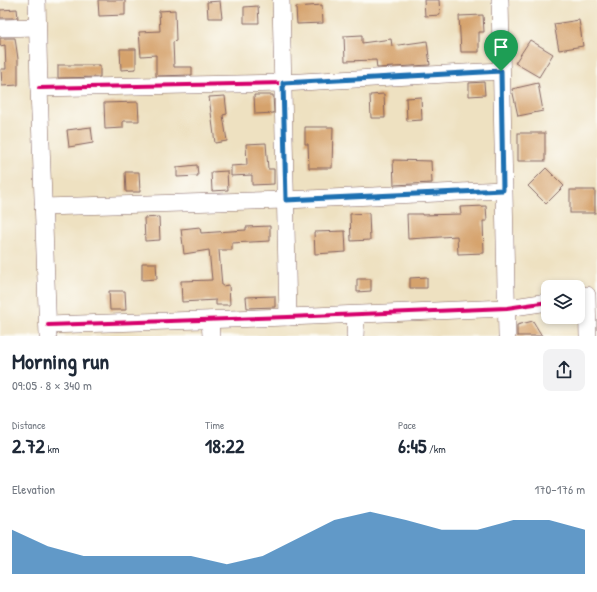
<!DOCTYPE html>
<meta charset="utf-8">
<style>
body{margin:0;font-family:"Patrick Hand",sans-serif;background:#f2f2f3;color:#1f2937;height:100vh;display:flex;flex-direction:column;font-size:15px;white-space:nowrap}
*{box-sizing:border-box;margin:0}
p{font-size:13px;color:#747a83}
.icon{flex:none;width:22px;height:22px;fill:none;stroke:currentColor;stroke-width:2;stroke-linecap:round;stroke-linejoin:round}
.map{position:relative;height:336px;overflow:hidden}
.drawer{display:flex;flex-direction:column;background:#fff;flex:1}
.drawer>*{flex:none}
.tools{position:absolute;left:541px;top:280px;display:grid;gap:8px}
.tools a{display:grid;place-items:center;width:44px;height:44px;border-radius:8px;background:#fff;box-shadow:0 2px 6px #0003;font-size:20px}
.pin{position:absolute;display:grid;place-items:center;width:34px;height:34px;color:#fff;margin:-41px -17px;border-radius:50% 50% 50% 0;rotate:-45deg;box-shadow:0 0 4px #0007}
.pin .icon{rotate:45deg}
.round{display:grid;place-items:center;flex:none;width:42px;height:42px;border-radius:8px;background:#f2f2f3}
.head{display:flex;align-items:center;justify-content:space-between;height:68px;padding:0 12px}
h1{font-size:22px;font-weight:800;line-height:30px}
.metrics{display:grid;grid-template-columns:repeat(3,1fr);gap:6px;height:68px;padding:4px 12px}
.metrics div{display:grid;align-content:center}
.metrics b{font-size:20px;font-weight:800}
.metrics small{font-size:11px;font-weight:400}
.metrics p{font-size:11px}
.chart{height:112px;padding:8px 12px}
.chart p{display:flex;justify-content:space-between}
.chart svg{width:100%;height:72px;margin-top:4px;fill:#1f6fb2;opacity:.7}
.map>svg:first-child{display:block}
</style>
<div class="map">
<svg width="597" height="336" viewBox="0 0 597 336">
<rect width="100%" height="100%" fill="#fdfcf7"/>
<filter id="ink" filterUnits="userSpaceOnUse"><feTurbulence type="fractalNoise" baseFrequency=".025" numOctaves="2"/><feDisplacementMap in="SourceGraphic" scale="8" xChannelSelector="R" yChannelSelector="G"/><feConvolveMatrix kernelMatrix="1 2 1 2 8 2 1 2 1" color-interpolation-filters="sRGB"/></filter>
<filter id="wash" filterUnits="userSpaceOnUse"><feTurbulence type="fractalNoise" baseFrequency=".012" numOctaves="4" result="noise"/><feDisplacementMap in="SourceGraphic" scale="16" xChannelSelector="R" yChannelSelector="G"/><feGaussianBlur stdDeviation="0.9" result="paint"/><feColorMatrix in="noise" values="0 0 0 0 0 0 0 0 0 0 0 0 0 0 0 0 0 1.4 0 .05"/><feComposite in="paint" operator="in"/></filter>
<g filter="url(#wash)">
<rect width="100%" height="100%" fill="#eee1c1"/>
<g id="blocks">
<g fill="#d5a26c">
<polygon points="98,0 125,0 125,15 99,16"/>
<polygon points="424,0 439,0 440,15 425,16"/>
<polygon points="220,1 222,18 208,18 207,2"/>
<polygon points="322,5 323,23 297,24 296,7"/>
<polygon points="258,6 259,23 244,23 244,7"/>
<polygon points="17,9 18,18 0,18 0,10"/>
<polygon points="175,10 176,41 173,42 174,67 192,67 192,75 156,76 156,55 141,56 139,32 160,31 159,11"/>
<polygon points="483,15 484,32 479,32 479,52 461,52 459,16"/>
<polygon points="579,20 583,46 559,50 554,24"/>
<polygon points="362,35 362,43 391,39 392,46 427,41 430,65 377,68 376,60 345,61 344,36"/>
<polygon points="0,38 15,38 18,59 18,85 2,86 1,69 6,69 5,45 0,46"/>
<polygon points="530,40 553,54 539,77 515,63"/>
<polygon points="120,49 136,49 136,69 121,70"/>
<polygon points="58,65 100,65 100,77 58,78"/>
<polygon points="484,82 485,95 469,96 469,83"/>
<polygon points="538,83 543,111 518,116 512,89"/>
<polygon points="384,94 385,118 371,118 370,95"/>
<polygon points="254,95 273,95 274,113 255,114"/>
<polygon points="225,96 227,114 223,115 227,141 215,143 209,97"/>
<polygon points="421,97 422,120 407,121 406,98"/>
<polygon points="138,102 139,121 123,121 123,128 105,129 104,103"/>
<polygon points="91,127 93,143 69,147 67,130"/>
<polygon points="305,127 333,127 332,168 309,168 308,144 305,144"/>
<rect x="518" y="133" width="27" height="28"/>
<polygon points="266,143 268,169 274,169 274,184 252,185 252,175 231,176 231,166 247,165 246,144"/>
<polygon points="393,160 431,161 432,183 394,185"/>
<polygon points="197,165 198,176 177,177 177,167"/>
<polygon points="546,168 564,186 546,204 528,186"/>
<polygon points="227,171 228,190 212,191 211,172"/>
<polygon points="125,172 139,172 140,192 126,192"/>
<rect x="570" y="190" width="25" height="23"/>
<polygon points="486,206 487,221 483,221 484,253 458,254 457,236 408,239 407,214 422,214 422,215 461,214 460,207"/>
<polygon points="369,213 370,240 351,241 350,214"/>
<polygon points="159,217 160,240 145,241 144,218"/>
<polygon points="270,226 270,241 232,243 232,250 219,250 222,286 229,285 230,305 216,305 216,300 182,302 181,281 212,280 209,250 184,254 181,229 200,227 201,233 246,230 246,227"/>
<polygon points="345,231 346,252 315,254 314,232"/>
<polygon points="142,263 156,263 157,279 142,280"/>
<polygon points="427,277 427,288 410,288 410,278"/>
<polygon points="357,279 371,279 371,291 357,292"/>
<polygon points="109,291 125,291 126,310 110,310"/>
<polygon points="275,296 275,307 247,308 246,297"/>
<polygon points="533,321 542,336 517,336 517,325"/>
</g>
</g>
</g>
<g filter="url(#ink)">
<use href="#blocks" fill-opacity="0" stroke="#836360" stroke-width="1"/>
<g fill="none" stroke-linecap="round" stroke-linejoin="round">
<g stroke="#836360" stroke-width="18">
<g id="minor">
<polyline points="37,0 39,88 48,336"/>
<polyline points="281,0 288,317"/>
<polyline points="500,0 507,336"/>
<polyline points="0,28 37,27"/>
<polyline points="39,88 283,83 501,71"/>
<polyline points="43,207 286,200 503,190"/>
<polyline points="578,297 587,295 588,336"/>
<polyline points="210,320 211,336"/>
<polyline points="48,325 288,317 507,308 548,302"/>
<polyline points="355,336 356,315"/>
</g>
</g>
<use href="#minor" stroke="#fff" stroke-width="17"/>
<g stroke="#fdfcf7" stroke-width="6">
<g id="cycleway">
<polyline points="39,88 283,83 501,71"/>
<polyline points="48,325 288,317 507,308 548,302"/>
</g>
</g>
<use href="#cycleway" stroke="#d6006c" stroke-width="4"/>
</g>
</g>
<g fill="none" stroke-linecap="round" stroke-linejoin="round" filter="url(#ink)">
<g stroke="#fff" stroke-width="8">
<polygon id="route" points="501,71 503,190 286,200 283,83"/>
</g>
<use href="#route" stroke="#1f6fb2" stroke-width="5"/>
</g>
</svg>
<div class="tools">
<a><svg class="icon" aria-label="layers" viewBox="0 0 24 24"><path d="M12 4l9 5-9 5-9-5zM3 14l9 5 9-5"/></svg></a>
</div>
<div class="pin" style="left:501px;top:71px;background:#1e9e55"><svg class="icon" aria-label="arrive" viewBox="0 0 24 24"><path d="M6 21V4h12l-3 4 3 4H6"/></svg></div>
</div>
<section class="drawer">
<div class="head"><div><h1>Morning run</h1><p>09:05 · 8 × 340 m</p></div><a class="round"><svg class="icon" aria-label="share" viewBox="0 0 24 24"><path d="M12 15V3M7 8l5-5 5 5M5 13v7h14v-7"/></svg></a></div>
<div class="metrics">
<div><p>Distance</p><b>2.72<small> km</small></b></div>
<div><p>Time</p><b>18:22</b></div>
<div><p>Pace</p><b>6:45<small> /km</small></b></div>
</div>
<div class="chart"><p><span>Elevation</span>170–176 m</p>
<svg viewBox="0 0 160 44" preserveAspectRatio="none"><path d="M0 44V17L10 27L20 33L30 33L40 33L50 33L60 38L70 33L80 22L90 11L100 6L110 11L120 17L130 17L140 11L150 11L160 17V44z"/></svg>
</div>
</section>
